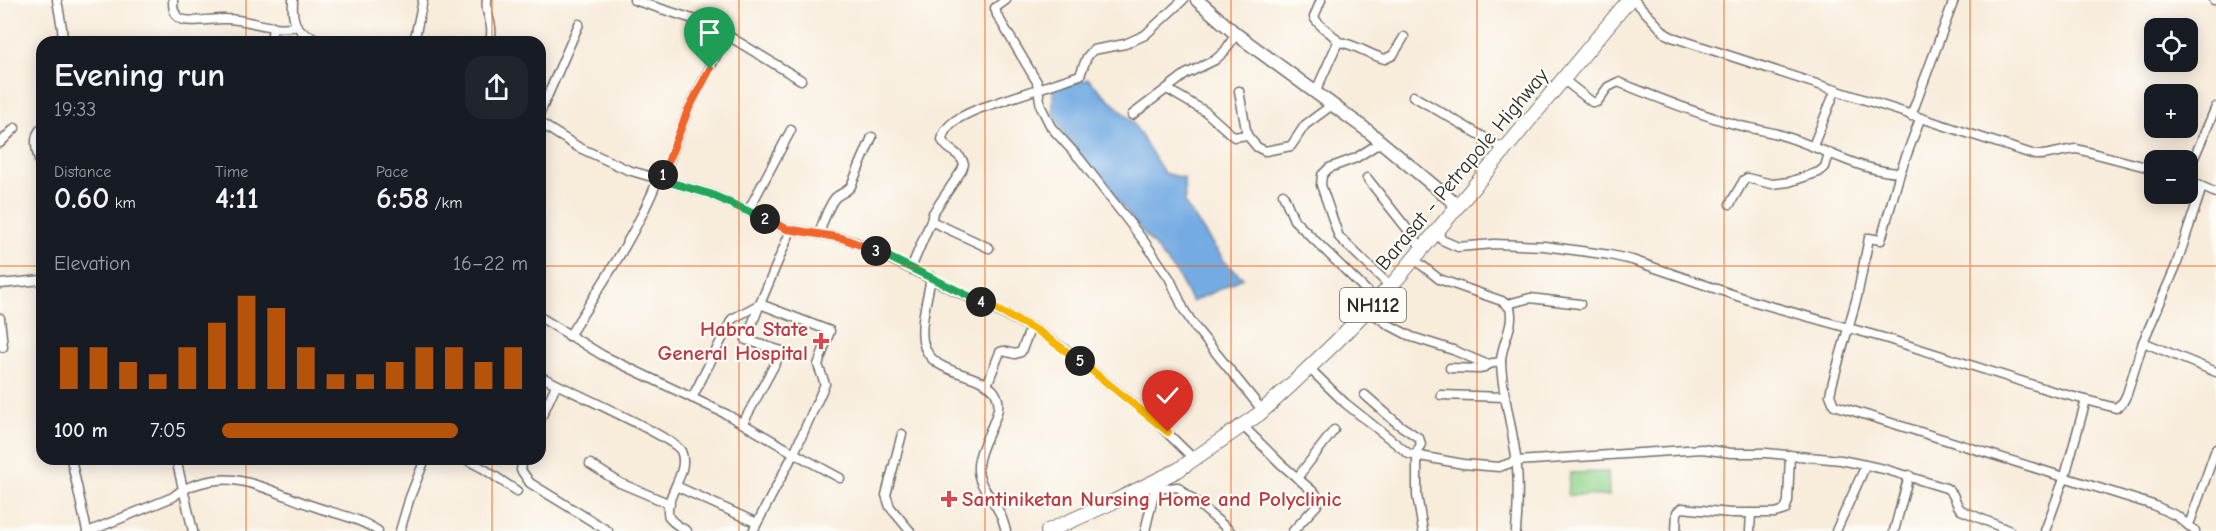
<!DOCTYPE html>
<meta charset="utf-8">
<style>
body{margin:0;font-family:"Comic Neue",sans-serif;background:#20242c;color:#f1f3f6;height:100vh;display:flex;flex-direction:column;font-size:22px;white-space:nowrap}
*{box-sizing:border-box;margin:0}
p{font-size:20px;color:#9ea1a6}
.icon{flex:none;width:33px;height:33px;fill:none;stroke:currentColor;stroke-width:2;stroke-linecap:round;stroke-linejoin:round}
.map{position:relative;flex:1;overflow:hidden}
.drawer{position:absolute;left:36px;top:36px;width:510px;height:429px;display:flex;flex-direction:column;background:#171b24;border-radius:18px;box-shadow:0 3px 15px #0003}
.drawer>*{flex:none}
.fabs{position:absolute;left:2144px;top:18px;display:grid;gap:12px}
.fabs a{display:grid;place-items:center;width:54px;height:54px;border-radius:12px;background:#171b24;box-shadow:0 3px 15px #0003;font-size:30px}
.pin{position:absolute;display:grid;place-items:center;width:51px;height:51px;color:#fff;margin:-62px -26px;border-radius:50% 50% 50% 0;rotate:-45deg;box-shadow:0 0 6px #0007}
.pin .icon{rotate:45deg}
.km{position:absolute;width:30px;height:30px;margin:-15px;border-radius:50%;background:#222;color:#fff;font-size:16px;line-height:30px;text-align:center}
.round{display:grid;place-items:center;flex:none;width:63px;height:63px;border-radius:18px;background:#20242c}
.summary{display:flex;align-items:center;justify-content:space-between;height:102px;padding:0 18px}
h1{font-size:33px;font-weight:700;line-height:45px}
.stats{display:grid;grid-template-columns:repeat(3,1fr);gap:9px;height:102px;padding:6px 18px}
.stats div{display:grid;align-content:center}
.stats b{font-size:30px;font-weight:700}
.stats small{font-size:16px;font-weight:400}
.stats p{font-size:16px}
.chart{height:168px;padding:12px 18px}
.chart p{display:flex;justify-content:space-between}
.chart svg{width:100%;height:108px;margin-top:6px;stroke:#b45309;stroke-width:6}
ul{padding:0 18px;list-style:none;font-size:20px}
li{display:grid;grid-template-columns:96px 72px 1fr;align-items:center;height:45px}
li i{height:15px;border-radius:8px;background:#b45309}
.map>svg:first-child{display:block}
</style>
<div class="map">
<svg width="2216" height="531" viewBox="0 0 2216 531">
<rect width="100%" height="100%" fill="#fdfcf7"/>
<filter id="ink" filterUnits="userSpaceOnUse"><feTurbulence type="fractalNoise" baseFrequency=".0167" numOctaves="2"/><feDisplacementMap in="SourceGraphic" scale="12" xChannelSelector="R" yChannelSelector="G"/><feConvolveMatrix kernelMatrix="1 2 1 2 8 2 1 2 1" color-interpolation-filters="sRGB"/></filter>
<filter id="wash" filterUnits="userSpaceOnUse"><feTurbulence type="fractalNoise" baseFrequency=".008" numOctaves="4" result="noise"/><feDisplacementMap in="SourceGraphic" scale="24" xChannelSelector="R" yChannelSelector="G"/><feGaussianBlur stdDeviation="1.35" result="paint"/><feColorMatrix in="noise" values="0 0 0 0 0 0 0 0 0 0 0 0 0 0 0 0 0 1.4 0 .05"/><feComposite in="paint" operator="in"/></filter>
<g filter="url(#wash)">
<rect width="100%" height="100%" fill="#f8ecdb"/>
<polygon fill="#92d68f" stroke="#5e805d" stroke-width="1.5" points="1608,472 1609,496 1568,495 1570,473"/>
<polygon fill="#74abe3" stroke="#506b87" stroke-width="1.5" points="1088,79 1132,121 1164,173 1184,178 1185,204 1225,262 1243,278 1192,302 1177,274 1067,138 1053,113 1053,89"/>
</g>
<g filter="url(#ink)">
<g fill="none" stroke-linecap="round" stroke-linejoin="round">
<g stroke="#736f69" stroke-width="11">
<g id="minor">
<polyline points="57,0 62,28 63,42"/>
<path d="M173 0C173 6 173 13 179 18 187 24 215 18 226 19 249 19 274 32 296 26"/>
<path d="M293 0C291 29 299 32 325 42"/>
<path d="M487 0C484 16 495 21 490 42"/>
<polyline points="634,0 702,22 722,32 801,80"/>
<polyline points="1006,0 995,8 997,15 1037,82 1041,107 1051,127 1080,159 1146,244 1170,279 1184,310 1195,327 1263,411"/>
<path d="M1634 0 1666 34 1672 37 2035 155C2049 156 2062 150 2077 149L2154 169"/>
<polyline points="2214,0 2216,0"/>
<polyline points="271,42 273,26"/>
<polyline points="414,42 423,0"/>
<path d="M1338 42C1354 43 1369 55 1385 59L1393 55 1404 37"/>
<path d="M1564 80 1592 102H1597L1608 87 1618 82C1656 97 1694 113 1734 124 1751 129 1770 131 1787 137 1825 149 1860 171 1900 173"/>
<polyline points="1167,89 1206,112 1234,137 1247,135 1257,147 1265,151 1291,146 1305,125 1332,105"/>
<polyline points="1239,91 1247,135"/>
<path d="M1315 93 1338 42C1332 31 1319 28 1314 17L1321 0"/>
<polyline points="1413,96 1506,150"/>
<polyline points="540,113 579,24"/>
<polyline points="1132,115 1186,74 1215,60 1225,51 1236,34"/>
<polyline points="1911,116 1954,0"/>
<polyline points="1920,119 1900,173 1881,240 1869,238 1857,297 1832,385 1830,395 1834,405 2153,505 2177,516 2195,531"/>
<polyline points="540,123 578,147 628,170 710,194 787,229 842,238 857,243 1038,331 1069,352 1155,421 1195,460"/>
<path d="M42 128C30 137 39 159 42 172"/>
<polyline points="1381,142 1356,158 1329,168 1322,175 1321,185 1339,237 1390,286"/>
<polyline points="0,143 15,128"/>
<polyline points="1813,146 1836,89"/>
<polyline points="2187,174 2216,107"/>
<polyline points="1367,178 1423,249"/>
<polyline points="662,180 688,110 727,35"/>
<polyline points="2187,180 2216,193"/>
<polyline points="1283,194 1294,220 1377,301"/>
<polyline points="1730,204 1744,180 1747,178 1772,184 1789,182 1819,172 1825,167 1829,153"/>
<polyline points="748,211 791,130"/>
<polyline points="1437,231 1442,240 1458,247 1494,244 1544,246 1610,255 1632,260 1752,301 1888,339 2052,391 2116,408 2123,402 2127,394 2143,342 2176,266 2202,187"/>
<path d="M819 234C823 222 827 208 835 198 840 193 846 193 851 186L872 137"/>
<path d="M989 248 931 221 933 213 962 170 964 164C961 153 947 151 942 140 944 123 964 115 978 109L1080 75 1087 57 1093 50 1125 44 1145 35 1183 0"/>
<path d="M1414 259 1439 279 1502 301 1510 308C1515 326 1501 343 1501 362 1502 394 1512 425 1516 457 1519 482 1518 507 1516 531"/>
<polyline points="911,268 931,221"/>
<path d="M931 277C928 297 920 321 923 341 930 381 991 368 998 400 1002 417 977 447 978 469 978 485 991 496 998 510 1002 516 1004 524 1006 531"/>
<polyline points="0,284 42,280"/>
<polyline points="1508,304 1530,298 1580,304"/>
<polyline points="1368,310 1389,325 1412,337 1453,350 1486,364 1501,362"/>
<polyline points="540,317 602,355 726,414 794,453 753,531"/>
<polyline points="0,318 3,347"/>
<path d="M569 336C601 285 636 235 658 179"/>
<polyline points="2143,342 2216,372"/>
<path d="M1309 368 1345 403 1409 454 1463 464 1499 467 1516 461 1702 449 1731 453H1766L1841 460 1884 469 1946 488C1956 493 1954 503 1961 510L2010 531"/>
<polyline points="1450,368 1480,369 1490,364"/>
<path d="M540 376C562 388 674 437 681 451 691 472 662 499 669 517 672 523 682 528 687 531"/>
<polyline points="987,385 1000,352 1003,351 1015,354 1021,352 1031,327"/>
<polyline points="1365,395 1398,424 1419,438 1421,444 1415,456"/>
<polyline points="1441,395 1505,397"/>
<polyline points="692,398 732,319 760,304 791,230"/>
<polyline points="540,420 556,385"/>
<polyline points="743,423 782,351 746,340 760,304 830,331 818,365 825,384 794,453 840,478"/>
<polyline points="1243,426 1281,464 1316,494 1317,505 1293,531"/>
<polyline points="902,434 886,495 890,507 910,531"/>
<polyline points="1417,457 1417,495 1423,531"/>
<polyline points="71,459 87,531"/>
<polyline points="176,459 193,531"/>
<polyline points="465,459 484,469 517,491"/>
<polyline points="523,459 521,470 530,483 608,531"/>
<polyline points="590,464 620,483 670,504"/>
<polyline points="1297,478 1334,430"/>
<polyline points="676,486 757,523"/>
<polyline points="1155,489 1178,487 1230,531"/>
<polyline points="2189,525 2216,449"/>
<path d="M90 531 173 497C187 484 214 478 234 480 259 483 289 498 313 506 335 514 358 517 378 531"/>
<polyline points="400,531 410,497 425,459"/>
<polyline points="1145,531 1156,485"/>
<polyline points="1676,531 1677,512 1682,508 1730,513 1775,513 1785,510 1788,501 1790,455"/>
<polyline points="1750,531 1751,513"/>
<polyline points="1836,531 1866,465"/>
<polyline points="1894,531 1909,475"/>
<polyline points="2045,531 2065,476 2086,400"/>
</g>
</g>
<g stroke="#736f69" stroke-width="15">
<polyline id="primary" points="1197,0 1236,34 1368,131 1458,206"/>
</g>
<g stroke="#736f69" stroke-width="16">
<polyline id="trunk" points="1048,531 1115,501 1178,470 1259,414 1292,384 1336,342 1397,279 1629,0"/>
</g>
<use href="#minor" stroke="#fff" stroke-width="8"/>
<use href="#primary" stroke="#fff" stroke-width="12"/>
<use href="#trunk" stroke="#fff" stroke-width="14"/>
</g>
</g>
<g fill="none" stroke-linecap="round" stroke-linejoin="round" filter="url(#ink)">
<g stroke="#fff" stroke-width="12">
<polyline id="split-1" points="663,175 688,110 710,69"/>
</g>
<g stroke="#fff" stroke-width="12">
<polyline id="split-2" points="663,175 662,180 710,194 765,219"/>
</g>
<g stroke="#fff" stroke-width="12">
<polyline id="split-3" points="765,219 787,229 842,238 876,251"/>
</g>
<g stroke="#fff" stroke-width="12">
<polyline id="split-4" points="876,251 981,302"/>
</g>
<g stroke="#fff" stroke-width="12">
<polyline id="split-5" points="981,302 1038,331 1080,361"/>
</g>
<g stroke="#fff" stroke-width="12">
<polyline id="split-6" points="1080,361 1168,432"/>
</g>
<use href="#split-1" stroke="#f0652b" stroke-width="8"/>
<use href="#split-2" stroke="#22a559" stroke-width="8"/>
<use href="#split-3" stroke="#f0652b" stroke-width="8"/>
<use href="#split-4" stroke="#22a559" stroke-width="8"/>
<use href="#split-5" stroke="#f5b400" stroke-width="8"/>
<use href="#split-6" stroke="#f5b400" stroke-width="8"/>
</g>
<path fill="none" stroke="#e8590c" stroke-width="1.5" stroke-opacity="0.55" d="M246 0V42M492 0V42M739 0V531M985 0V531M1231 0V531M1477 0V531M1724 0V531M1970 0V531M0 266H42M540 266H2216M246 459V531M492 459V531"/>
<g fill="#e0444e" stroke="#fdfcf7" stroke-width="2">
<path d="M818 332h6v6h6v6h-6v6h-6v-6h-6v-6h6z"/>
<path d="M946 490h6v6h6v6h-6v6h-6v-6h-6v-6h6z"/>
</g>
<g text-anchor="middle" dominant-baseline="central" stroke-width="4.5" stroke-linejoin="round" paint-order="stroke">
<rect fill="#fdfcf7" stroke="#6a6a68" stroke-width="1.5" x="1340" y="288" width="66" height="34" rx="4.5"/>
<g font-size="20" font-weight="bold" fill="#2b2b2b">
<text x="1373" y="305">NH112</text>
</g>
<g font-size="21" fill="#2b2b2b" stroke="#fdfcf7">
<text transform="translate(1462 169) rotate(-50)">Barasat - Petrapole Highway</text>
</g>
<g font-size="21" font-weight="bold" fill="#be3a42" stroke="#fdfcf7" text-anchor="end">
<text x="808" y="329">Habra State<tspan x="808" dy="24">General Hospital</tspan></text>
<text x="962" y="499" text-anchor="start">Santiniketan Nursing Home and Polyclinic</text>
</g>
</g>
</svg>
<div class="fabs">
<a><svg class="icon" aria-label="locate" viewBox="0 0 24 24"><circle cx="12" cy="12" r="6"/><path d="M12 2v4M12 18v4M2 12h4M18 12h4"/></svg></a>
<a>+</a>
<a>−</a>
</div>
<div class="pin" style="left:710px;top:69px;background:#1e9e55"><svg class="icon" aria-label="arrive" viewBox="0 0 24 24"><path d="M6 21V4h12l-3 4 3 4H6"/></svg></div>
<div class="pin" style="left:1168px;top:432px;background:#d93025"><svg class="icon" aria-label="check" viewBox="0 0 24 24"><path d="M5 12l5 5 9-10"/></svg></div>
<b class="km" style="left:663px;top:175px">1</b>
<b class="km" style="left:765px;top:219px">2</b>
<b class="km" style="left:876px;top:251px">3</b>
<b class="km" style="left:981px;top:302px">4</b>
<b class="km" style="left:1080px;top:361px">5</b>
<section class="drawer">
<div class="summary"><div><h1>Evening run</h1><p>19:33</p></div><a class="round"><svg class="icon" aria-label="share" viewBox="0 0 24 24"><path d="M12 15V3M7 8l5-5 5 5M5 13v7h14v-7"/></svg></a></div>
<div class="stats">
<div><p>Distance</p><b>0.60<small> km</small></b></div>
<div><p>Time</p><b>4:11</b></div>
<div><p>Pace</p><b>6:58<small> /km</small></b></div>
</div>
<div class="chart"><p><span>Elevation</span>16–22 m</p>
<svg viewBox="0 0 160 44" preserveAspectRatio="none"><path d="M5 44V27M15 44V27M25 44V33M35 44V38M45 44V27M55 44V17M65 44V6M75 44V11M85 44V27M95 44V38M105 44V38M115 44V33M125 44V27M135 44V27M145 44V33M155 44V27"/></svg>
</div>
<ul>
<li><b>100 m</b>7:05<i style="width:77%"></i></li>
</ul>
</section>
</div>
